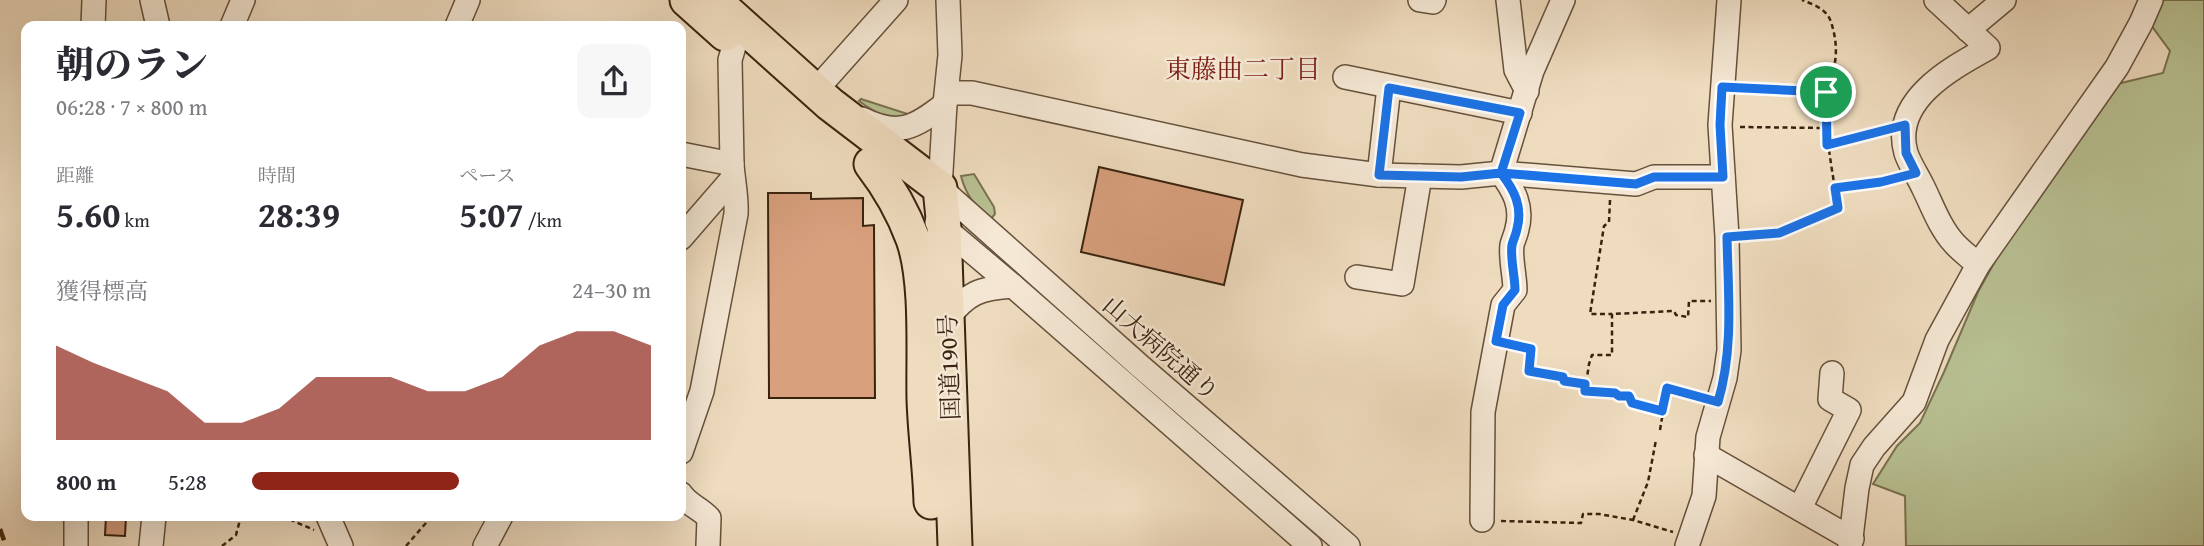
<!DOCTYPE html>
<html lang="ja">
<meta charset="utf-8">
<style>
body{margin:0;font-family:"Gentium Book Plus","Noto Serif JP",serif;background:#f7f7f7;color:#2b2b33;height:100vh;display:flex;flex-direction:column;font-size:26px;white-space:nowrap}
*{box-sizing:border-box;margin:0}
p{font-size:23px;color:#7c7c81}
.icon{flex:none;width:38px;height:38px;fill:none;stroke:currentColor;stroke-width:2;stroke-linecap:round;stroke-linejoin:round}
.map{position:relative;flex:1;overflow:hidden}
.sheet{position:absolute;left:21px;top:21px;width:665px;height:500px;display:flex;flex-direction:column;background:#fff;border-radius:14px;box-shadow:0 7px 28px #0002}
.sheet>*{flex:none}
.pin{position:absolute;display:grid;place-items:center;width:60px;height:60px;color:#fff;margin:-30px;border:4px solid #fff;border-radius:50%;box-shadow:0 2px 7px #0007}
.round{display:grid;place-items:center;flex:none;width:74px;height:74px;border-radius:14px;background:#f7f7f7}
.headline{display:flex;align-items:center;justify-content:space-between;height:119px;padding:0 35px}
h1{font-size:38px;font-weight:800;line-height:52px}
.stats{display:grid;grid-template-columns:repeat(3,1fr);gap:10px;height:119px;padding:7px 35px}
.stats div{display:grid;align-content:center}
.stats b{font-size:35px;font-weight:800}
.stats small{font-size:19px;font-weight:400}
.stats p{font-size:19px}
.chart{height:196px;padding:14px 35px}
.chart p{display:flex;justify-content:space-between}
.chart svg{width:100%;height:126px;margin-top:7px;fill:#8f2418;opacity:.7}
ul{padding:0 35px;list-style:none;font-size:23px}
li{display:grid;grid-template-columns:112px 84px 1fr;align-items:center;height:52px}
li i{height:18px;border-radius:9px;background:#8f2418}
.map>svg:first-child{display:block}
</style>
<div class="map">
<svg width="2204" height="546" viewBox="0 0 2204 546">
<rect width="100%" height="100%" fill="#efdcbf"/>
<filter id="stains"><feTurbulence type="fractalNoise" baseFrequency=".00286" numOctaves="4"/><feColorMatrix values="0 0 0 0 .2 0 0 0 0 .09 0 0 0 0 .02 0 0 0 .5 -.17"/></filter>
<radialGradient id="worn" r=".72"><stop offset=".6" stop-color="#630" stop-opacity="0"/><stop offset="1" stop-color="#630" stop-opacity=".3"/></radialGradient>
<g fill="#b8c092" stroke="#787250" stroke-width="2">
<polygon points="2161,0 2204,0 2204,546 1906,546 1905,496 1873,484 1897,446 1920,423 1944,372 1978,292 2007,240 2117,84 2163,73 2170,51 2151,25"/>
<path d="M861 99 911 115C888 120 878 115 859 101Z"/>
<path d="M974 174 994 207 995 214 990 220C976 207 966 196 961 176Z"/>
</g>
<g fill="#d9a07e" stroke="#39230f" stroke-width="2">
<polygon points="1099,167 1243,200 1224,285 1081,252"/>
<polygon points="768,193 811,193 811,199 863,198 863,226 874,225 875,398 769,398"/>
<polygon points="106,516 126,516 125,536 105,535"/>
</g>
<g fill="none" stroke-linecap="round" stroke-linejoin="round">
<g stroke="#66513b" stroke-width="26">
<g id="minor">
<polyline points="152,0 158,26"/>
<polyline points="948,0 950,55 945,104 940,188 1141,367 1348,546"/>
<polyline points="1420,0 1433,2 1434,0"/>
<polyline points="1508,0 1516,70 1527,91"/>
<path d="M1936 0 1988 48C1950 69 1891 101 1906 153 1910 165 1918 176 1923 187 1932 205 1940 228 1954 243 1961 251 1970 257 1978 265"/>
<polyline points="93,26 94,0"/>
<polyline points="232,26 243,0"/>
<polyline points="457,26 468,0"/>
<polyline points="1968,30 2004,0"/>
<polyline points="1345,77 1520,113"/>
<polyline points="815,91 896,0"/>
<polyline points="947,93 972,93 1302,165 1379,175 1461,177 1501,173 1636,184 1654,177 1723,177"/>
<path d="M862 119C899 137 914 128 945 104"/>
<polyline points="681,154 732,164"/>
<polyline points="1379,175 1389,87"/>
<polyline points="937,222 1013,286 1310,546"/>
<polyline points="681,238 733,178"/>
<polyline points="1357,277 1402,284 1420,176"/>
<path d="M947 319C967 293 980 288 1013 286"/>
<path d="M681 452 702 391 736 214C737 196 733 181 732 164L730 60 735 43"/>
<polyline points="1706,455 1852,539"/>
<path d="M681 494C688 505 700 508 709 518L708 546"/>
<polyline points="1800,508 1849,410 1830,399 1832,373"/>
<polyline points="76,516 76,546"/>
<polyline points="328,516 341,546"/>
<path d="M1482 520 1483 412 1503 305 1515 290C1515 277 1510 257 1512 245 1513 240 1516 235 1517 229 1523 207 1514 190 1501 173L1532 71 1563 0"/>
<polyline points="151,546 154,516"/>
<polyline points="485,546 501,516"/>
<polyline points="1687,546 1704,496 1708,437 1725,378 1729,350 1727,237 1720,125 1729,0"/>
<polyline points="1850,546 1857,488 1862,465 1874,447 1914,402 1937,340 1978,265 2117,67 2141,23 2151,0"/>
</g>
</g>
<g stroke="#39230f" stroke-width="37">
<g id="highway">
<polyline points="687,0 725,34"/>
<polyline points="714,0 830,104 940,188 944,228 955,546"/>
<path d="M871 164C888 186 903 212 913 239 928 282 923 353 924 399 925 434 930 467 931 502"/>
</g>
</g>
<g stroke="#39230f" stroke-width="2.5" stroke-dasharray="5 3.5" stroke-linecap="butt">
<polyline points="1742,88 1826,92"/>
<polyline points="1740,127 1826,128"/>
<polyline points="1827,145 1885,130"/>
<polyline points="1835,188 1881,182 1897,178"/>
<polyline points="1610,200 1609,222 1604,226 1590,314 1612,314"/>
<path d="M1744 236 1779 233 1838 208C1832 168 1825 137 1826 96 1827 86 1831 79 1833 70 1838 55 1836 37 1831 22 1827 9 1814 5 1802 0"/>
<polyline points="1513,345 1531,349 1529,371 1563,377 1564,381 1585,384"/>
<polyline points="1663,411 1631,403 1629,396 1619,396 1615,393 1585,391 1589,364 1592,355 1612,355 1612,314 1674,311 1676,315 1688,317 1689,301 1711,301"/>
<polyline points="1660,430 1667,388 1701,397"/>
<polyline points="282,516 314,530"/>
<polyline points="1633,520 1648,482 1656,440"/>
<polyline points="1501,521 1581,523 1583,514 1599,514 1633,520 1673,532"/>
<polyline points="222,546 236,535 241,516"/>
<polyline points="406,546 432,516"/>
</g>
<use href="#minor" stroke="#f5e8d5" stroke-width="23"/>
<use href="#highway" stroke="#efdcbf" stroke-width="33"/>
<polyline stroke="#39230f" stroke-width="4.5" stroke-dasharray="12 12" stroke-linecap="butt" points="0,529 6,546"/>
</g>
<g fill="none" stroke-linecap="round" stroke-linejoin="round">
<g stroke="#fff" stroke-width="14">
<path id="route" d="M1826 92 1722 87 1720 125 1723 177H1654L1636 184 1501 173 1461 177 1379 175 1389 88 1520 113 1501 173C1514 190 1523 206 1517 229 1516 235 1513 240 1512 245 1510 257 1515 277 1515 290L1503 305 1496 341 1531 349 1529 371 1563 377 1564 381 1585 384V391L1615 393 1619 396H1629L1632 403 1662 411 1667 388 1718 402C1734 348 1728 293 1727 237L1779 233 1838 208 1835 188 1881 182 1916 173 1906 153 1905 125 1827 145 1826 92"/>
</g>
<use href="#route" stroke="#1a73e8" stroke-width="9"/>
</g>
<g text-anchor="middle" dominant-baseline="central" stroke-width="5" stroke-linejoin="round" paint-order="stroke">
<g font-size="24" fill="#39230f" stroke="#f5e8d5">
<text transform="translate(1161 348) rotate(41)">山大病院通り</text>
<text transform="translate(949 367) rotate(-92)">国道190号</text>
</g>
<g font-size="26" fill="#7a1f14" stroke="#f5e8d5">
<text x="1243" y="68">東藤曲二丁目</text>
</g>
</g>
<rect width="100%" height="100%" filter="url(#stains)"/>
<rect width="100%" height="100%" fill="url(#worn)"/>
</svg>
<div class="pin" style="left:1826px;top:92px;background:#1e9e55"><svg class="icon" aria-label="arrive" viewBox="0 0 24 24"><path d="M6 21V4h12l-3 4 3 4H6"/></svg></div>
<section class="sheet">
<div class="headline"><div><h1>朝のラン</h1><p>06:28 · 7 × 800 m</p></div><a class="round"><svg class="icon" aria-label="share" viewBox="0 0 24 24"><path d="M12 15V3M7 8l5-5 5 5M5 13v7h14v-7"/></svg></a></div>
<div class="stats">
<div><p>距離</p><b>5.60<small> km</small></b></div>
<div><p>時間</p><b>28:39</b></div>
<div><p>ペース</p><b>5:07<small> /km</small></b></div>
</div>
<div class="chart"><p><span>獲得標高</span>24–30 m</p>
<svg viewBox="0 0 160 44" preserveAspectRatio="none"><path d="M0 44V11L10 17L20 22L30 27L40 38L50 38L60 33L70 22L80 22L90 22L100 27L110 27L120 22L130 11L140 6L150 6L160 11V44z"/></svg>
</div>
<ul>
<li><b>800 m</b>5:28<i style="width:52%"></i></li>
</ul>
</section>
</div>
